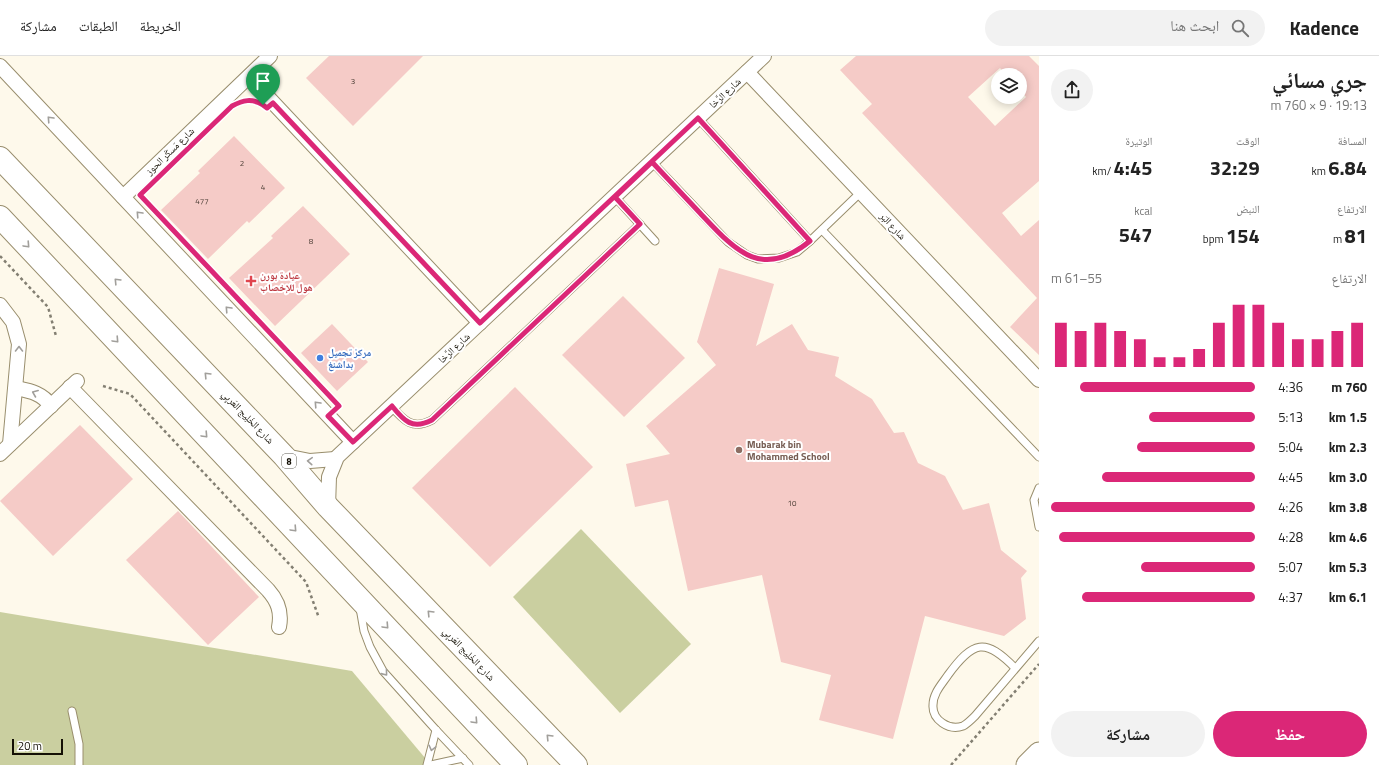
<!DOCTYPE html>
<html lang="ar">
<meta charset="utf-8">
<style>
body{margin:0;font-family:"Titillium Web","Noto Naskh Arabic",sans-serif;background:#f2f2f2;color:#222;direction:rtl;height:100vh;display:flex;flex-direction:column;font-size:15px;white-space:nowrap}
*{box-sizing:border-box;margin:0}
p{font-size:13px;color:#767676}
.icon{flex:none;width:22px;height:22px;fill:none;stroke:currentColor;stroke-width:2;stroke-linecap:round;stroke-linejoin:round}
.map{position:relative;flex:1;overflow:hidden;direction:ltr}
.drawer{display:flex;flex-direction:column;background:#fff;width:340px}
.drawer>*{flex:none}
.buttons{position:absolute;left:991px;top:12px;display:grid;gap:8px}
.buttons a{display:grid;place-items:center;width:36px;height:36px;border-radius:50%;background:#fff;box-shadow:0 2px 10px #0003;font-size:20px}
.scale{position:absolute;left:12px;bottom:10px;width:51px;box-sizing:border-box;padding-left:4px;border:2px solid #141005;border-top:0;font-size:11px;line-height:14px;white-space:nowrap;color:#141005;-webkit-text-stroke:3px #fff;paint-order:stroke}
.pin{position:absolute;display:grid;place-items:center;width:34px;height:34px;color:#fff;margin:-41px -17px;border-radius:50% 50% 50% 0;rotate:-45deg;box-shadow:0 0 4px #0007}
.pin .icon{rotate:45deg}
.round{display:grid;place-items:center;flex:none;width:42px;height:42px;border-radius:21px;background:#f2f2f2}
.summary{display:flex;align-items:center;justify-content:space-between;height:68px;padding:0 12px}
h1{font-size:22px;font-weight:700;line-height:30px}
.stats{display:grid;grid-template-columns:repeat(3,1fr);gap:6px;height:68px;padding:4px 12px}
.stats div{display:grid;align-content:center}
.stats b{font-size:20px;font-weight:700}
.stats small{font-size:11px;font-weight:400}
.stats p{font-size:11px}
.chart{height:112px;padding:8px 12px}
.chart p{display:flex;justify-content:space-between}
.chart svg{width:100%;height:72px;margin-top:4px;stroke:#db2777;stroke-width:6}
.action{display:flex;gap:8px;margin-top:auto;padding:8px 12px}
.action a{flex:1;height:46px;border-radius:24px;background:#db2777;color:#fff;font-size:16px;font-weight:700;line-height:46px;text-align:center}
.action a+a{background:#f2f2f2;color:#222}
ul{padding:0 12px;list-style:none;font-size:13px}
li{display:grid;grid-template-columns:64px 48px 1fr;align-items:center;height:30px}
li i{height:10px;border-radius:5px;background:#db2777}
header{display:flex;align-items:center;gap:24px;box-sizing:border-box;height:56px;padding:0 20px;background:#fff;border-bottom:1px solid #e0e0e0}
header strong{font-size:19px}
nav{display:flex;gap:22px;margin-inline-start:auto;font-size:14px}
.search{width:280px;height:36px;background:#f2f2f2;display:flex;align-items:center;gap:10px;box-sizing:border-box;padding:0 14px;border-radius:22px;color:#767676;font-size:15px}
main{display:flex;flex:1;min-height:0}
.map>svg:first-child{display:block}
</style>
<header>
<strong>Kadence</strong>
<div class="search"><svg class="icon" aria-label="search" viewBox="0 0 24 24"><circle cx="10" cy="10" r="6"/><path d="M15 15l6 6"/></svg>ابحث هنا</div>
<nav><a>الخريطة</a><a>الطبقات</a><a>مشاركة</a></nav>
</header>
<main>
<section class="drawer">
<div class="summary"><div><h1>جري مسائي</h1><p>19:13 · 9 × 760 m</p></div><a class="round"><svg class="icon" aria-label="share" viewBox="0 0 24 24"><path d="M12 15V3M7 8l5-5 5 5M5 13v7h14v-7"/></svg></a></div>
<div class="stats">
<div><p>المسافة</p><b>6.84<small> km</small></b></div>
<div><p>الوقت</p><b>32:29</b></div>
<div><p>الوتيرة</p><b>4:45<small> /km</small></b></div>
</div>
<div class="stats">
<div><p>الارتفاع</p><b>81<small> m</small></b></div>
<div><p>النبض</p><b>154<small> bpm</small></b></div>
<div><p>kcal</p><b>547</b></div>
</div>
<div class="chart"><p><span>الارتفاع</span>55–61 m</p>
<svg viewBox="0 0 160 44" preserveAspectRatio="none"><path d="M5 44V17M15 44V22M25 44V17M35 44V22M45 44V27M55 44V38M65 44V38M75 44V33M85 44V17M95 44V6M105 44V6M115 44V17M125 44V27M135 44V27M145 44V22M155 44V17"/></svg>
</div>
<ul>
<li><b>760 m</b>4:36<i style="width:86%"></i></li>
<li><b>1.5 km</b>5:13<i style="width:52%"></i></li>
<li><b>2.3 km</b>5:04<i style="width:58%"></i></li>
<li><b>3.0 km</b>4:45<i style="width:75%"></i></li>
<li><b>3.8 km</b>4:26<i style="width:100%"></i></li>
<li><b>4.6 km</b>4:28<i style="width:96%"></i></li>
<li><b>5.3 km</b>5:07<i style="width:56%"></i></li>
<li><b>6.1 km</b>4:37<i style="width:85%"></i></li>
</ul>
<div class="action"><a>حفظ</a><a>مشاركة</a></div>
</section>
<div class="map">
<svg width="1039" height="709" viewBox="0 0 1039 709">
<rect width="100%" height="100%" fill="#fef9eb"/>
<g fill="#cacfa0">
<polygon points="581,473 691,588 620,657 513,541"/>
<polygon points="0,556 352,615 431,709 0,709"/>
</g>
<g fill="#f5cbc7" fill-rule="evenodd">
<polygon points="329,0 423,0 353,70 306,22"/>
<path d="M856 0H1029L1039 10V125L1002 157 1021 180 1039 164V299L1010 271 1037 242 862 57 872 48 840 14ZM1000 12 1006 19H1020V34L1026 41 995 70 968 41Z"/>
<polygon points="234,80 285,132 249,167 247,165 208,203 161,154 200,117 198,115"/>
<polygon points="303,150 350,198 275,270 229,222 273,182 271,180"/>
<polygon points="719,212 774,228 756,290 792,268 808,294 839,301 835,320 872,343 894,377 904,376 918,407 945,420 963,454 989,447 1001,494 1027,515 1021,522 1026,563 1004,580 925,560 893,683 819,664 831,619 781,606 762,519 688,535 668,444 635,451 626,408 670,398 646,370 716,309 697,286"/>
<polygon points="623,240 685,302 624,361 562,299"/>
<polygon points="332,268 368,306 337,335 301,297"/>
<polygon points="515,331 593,411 490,511 412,432"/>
<polygon points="80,369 133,423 53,500 0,445"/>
<polygon points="178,455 259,541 208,589 126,504"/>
</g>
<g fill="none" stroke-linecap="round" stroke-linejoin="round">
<g stroke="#998e6d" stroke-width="9">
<g id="lane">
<polyline points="698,62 810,185"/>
<polyline points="652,106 728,186 747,199 758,203 779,202 797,196 810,185 861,136"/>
<polyline points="615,141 655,185"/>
<polyline points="822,174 1039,401"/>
<path d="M391 350C404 365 413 374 432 364L640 168"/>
<polyline points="1039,432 1034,444 1039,471"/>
<polyline points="360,552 364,575 370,591 383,615 436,674 469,709"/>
<path d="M1015 612C985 581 973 585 948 619 942 628 933 637 933 649 932 664 949 675 963 670 967 668 971 664 975 660L1039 585"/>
<polyline points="72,655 79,688 79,709"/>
<polyline points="427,709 436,674"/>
<polyline points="431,709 463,702"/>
</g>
</g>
<g stroke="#998e6d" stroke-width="16">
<g id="street">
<polyline points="0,10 353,386"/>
<polyline points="747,16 1039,324"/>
<polyline points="249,21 480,267"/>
<polyline points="123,141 270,0"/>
<polyline points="0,249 13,266 19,288 10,388"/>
<path d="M70 331 268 534C278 545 282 556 279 571"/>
<path d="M16 332C30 335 42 337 51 350"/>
<polyline points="0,398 77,325"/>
<polyline points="285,400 310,405 335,403"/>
<polyline points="328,451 329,421 337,401 764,0"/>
</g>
</g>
<g stroke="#998e6d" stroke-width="23">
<polyline id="primary" points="1027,709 1039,697"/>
</g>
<g stroke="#998e6d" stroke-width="24">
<g id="highway">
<polyline points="0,102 284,400 328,451 576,709"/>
<polyline points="0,161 516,709"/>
</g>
</g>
<g stroke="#837f72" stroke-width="2.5" stroke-dasharray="3 3" stroke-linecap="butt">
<polyline points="0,200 48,251 56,280"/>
<polyline points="103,330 130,338 306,526 319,562"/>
<polyline points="951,709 1039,608"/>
</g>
<use href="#lane" stroke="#fff" stroke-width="7"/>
<use href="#street" stroke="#fff" stroke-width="14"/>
<use href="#primary" stroke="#fff" stroke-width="21"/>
<use href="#highway" stroke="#fff" stroke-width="22"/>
</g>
<defs><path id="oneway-chevron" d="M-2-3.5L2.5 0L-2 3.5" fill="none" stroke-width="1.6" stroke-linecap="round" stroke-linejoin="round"/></defs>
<g stroke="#a19f9b">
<use href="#oneway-chevron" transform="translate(50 63) rotate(-133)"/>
<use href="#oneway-chevron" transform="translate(139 158) rotate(-133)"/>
<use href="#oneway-chevron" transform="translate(27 189) rotate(47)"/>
<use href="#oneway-chevron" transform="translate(117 225) rotate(-134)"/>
<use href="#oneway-chevron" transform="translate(228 253) rotate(-133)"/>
<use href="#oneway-chevron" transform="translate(116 284) rotate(47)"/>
<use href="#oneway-chevron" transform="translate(19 293) rotate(-90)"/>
<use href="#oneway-chevron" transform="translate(207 319) rotate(-134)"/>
<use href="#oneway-chevron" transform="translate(35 337) rotate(-158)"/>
<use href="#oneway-chevron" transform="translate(317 348) rotate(-133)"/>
<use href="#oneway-chevron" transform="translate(205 379) rotate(47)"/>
<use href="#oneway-chevron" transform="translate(310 405) rotate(-176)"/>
<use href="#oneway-chevron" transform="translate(294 473) rotate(47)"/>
<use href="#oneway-chevron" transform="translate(430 557) rotate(-134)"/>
<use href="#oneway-chevron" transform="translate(386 570) rotate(47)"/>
<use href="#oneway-chevron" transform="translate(385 617) rotate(51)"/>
<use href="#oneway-chevron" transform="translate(475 665) rotate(47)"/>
<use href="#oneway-chevron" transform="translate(549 681) rotate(-134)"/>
<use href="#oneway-chevron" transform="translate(432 692) rotate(104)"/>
</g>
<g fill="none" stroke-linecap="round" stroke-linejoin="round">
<g stroke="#fff" stroke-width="8">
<path id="route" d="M263 49C252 42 243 44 232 50L140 139 339 350 328 360 353 386 392 350C404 365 412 374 432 364L640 168 615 141 652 106C668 123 684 140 700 157 735 194 761 225 810 185L698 62 480 267 273 47 267 52 263 49"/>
</g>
<use href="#route" stroke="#db2777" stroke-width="5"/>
</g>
<path fill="#e0444e" stroke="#fff" stroke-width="1.5" d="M249 219h4v4h4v4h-4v4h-4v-4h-4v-4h4z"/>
<circle fill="#3f7fe0" stroke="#fff" stroke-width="1.5" cx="320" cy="302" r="4"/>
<circle fill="#8d6e63" stroke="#fff" stroke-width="1.5" cx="739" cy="394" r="4"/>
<g text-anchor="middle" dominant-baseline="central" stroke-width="4" stroke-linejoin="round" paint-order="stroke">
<g font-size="8" fill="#4c3f36">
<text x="353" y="25">3</text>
<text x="242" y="107">2</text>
<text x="263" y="131">4</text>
<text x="202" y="145">477</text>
<text x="311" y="185">8</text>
<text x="792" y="447">10</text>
</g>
<rect fill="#fff" stroke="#5a5850" stroke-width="1" x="282" y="398" width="14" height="14" rx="3"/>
<g font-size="9" font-weight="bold" fill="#141005">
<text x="289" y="405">8</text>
</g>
<g font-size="10" fill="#141005" stroke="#fff">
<text transform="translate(725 37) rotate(-43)">شارع الرَّخا</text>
<text transform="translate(170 95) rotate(-44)">شارع مَسكَر الحوز</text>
<text transform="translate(893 170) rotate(47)">شارع البَر</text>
<text transform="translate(454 292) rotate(-43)">شارع الرَّخا</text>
<text transform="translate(248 361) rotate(46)">شارع الخَلِيج العَربِي</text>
<text transform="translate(469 598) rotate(46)">شارع الخَلِيج العَربِي</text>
</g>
<g font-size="10" font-weight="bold" fill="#be3a42" stroke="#fff" text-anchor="start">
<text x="260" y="219">عيادة بورن<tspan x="260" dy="12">هول للإخصاب</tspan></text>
</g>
<g font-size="10" font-weight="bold" fill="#366cbe" stroke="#fff" text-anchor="start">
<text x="328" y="296">مركز تجميل<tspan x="328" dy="12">بداشنغ</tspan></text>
</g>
<g font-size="10" font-weight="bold" fill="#785e54" stroke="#fff" text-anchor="start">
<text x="747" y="388">Mubarak bin<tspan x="747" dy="12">Mohammed School</tspan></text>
</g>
</g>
</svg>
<div class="buttons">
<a><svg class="icon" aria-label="layers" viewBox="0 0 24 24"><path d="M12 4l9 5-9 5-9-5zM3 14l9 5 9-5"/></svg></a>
</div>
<div class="scale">20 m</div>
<div class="pin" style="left:263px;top:49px;background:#1e9e55"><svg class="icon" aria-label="arrive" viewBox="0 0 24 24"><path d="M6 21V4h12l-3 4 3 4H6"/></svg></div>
</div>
</main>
